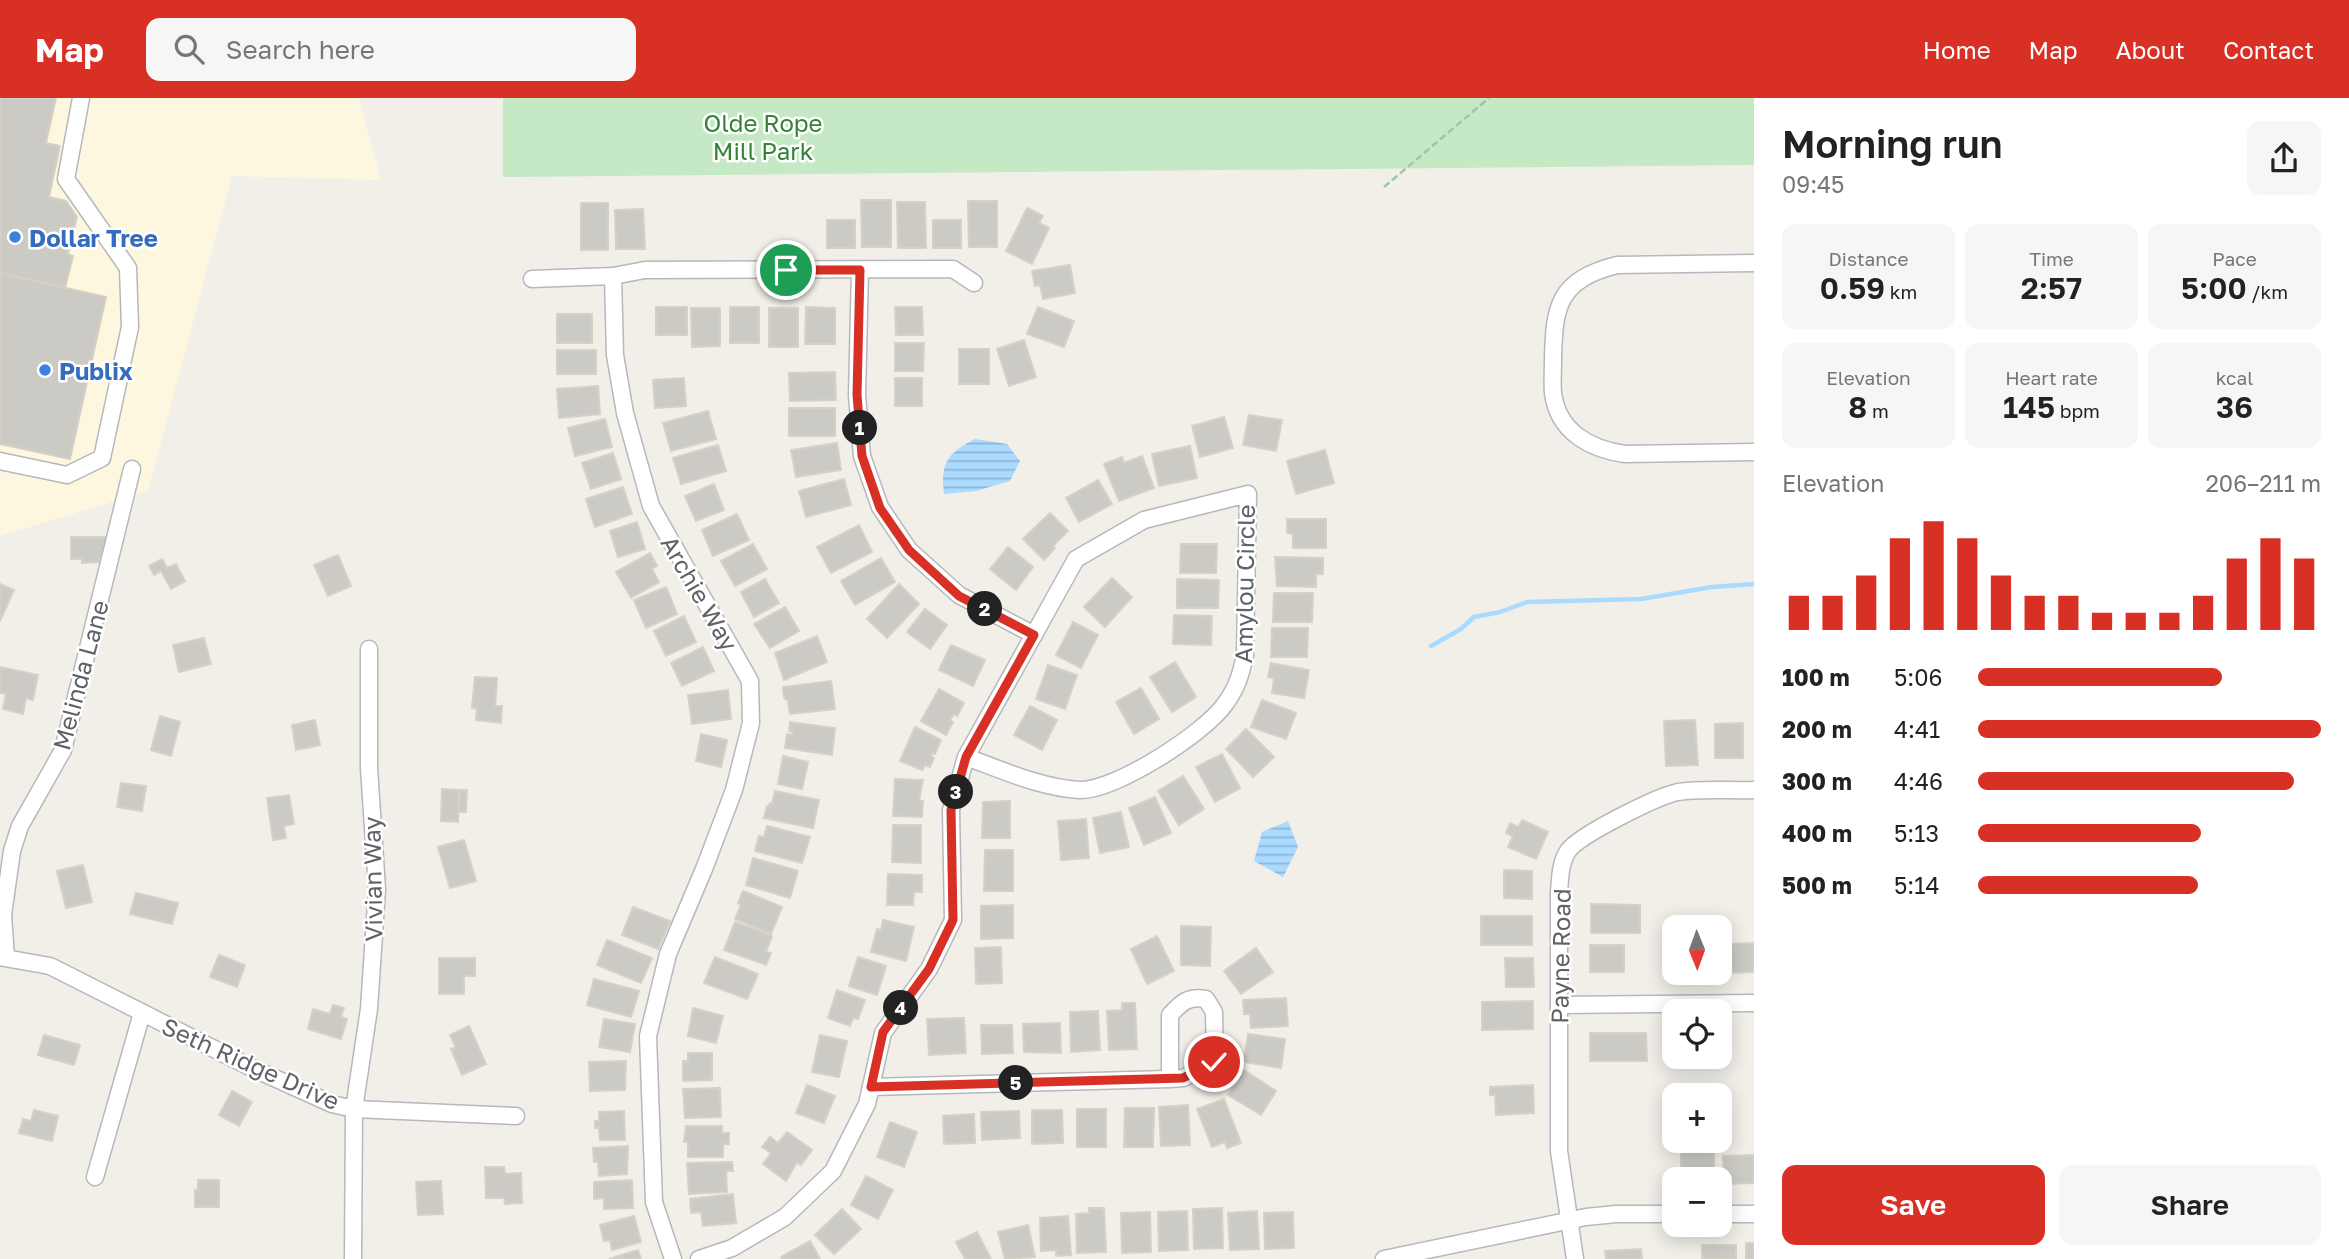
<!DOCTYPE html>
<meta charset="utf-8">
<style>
body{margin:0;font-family:"Golos Text",sans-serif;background:#f6f6f6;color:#222;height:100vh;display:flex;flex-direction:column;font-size:26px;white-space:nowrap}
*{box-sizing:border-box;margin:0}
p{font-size:23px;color:#767676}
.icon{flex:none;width:38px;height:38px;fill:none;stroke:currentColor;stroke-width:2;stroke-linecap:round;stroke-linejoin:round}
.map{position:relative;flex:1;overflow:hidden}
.drawer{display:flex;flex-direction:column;background:#fff;width:595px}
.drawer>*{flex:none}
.needle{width:46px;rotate:179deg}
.controls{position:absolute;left:1662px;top:817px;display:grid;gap:14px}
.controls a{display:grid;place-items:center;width:70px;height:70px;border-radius:14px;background:#fff;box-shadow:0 4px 18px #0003;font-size:35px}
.pin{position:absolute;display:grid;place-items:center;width:60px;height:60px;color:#fff;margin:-30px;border:4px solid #fff;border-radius:50%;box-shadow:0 2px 7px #0007}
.km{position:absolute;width:35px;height:35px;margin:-18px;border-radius:50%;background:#222;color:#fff;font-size:19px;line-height:35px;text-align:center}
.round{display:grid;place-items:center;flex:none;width:74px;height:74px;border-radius:14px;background:#f6f6f6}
.headline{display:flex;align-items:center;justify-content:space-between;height:119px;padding:0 28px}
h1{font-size:38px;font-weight:600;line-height:52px}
.metrics{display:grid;grid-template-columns:repeat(3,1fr);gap:10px;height:119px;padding:7px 28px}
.metrics div{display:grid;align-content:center;border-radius:14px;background:#f6f6f6;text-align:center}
.metrics b{font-size:30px;font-weight:600}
.metrics small{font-size:19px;font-weight:400}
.metrics p{font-size:19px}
.chart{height:196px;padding:14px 28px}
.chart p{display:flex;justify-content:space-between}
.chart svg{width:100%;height:126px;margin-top:7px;stroke:#d93025;stroke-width:6}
.button{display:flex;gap:14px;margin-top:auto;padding:14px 28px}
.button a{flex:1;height:80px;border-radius:14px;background:#d93025;color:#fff;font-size:28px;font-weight:600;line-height:80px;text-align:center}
.button a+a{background:#f6f6f6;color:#222}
ul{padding:0 28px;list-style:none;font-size:23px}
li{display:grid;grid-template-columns:112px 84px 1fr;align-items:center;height:52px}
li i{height:18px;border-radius:9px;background:#d93025}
header{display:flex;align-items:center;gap:42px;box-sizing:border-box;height:98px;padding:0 35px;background:#d93025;color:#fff}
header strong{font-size:33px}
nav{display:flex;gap:38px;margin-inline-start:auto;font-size:24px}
.search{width:490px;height:63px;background:#f6f6f6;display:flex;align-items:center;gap:18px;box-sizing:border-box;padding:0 24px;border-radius:14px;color:#767676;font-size:26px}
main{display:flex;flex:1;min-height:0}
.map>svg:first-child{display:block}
</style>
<header>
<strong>Map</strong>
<div class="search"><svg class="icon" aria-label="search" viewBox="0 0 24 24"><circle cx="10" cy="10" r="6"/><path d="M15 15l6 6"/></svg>Search here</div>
<nav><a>Home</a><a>Map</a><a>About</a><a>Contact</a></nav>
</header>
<main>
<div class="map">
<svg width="1754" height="1161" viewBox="0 0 1754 1161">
<defs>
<pattern id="water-rules" width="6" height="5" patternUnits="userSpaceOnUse" patternTransform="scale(1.75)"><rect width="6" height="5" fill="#aadaff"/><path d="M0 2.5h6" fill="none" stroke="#8eb4d2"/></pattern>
</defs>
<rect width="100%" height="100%" fill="#f1efe8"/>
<polygon fill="#fef7e0" points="0,0 359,0 381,82 232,78 148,393 0,438"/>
<polygon fill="#c5e8c5" points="503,0 1754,0 1754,67 503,79"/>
<g fill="url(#water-rules)">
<path d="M975 341 1007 346 1020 363 1010 383 976 393 944 396C940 364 948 355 975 341Z"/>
<polygon points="1288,723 1298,749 1283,779 1254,763 1262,734"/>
</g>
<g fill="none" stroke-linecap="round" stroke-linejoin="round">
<polyline stroke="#aadaff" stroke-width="4.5" points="1431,548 1461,531 1474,519 1500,514 1527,504 1641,501 1712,489 1754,486"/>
</g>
<g fill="#cccac5" stroke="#d6d1c6" stroke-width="2">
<polygon points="0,0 56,0 46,45 60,48 49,99 66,103 77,119 68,156 73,158 65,190 0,175"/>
<polygon points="861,102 891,102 891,149 862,149"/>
<polygon points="968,103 997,103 997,149 969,149"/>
<polygon points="897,104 925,104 926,150 898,150"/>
<rect x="581" y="105" width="27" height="47"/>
<polygon points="1027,110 1043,118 1039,125 1049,130 1032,166 1006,153"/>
<polygon points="643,111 645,151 616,151 615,112"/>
<rect x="827" y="122" width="28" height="28"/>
<rect x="933" y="122" width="28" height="28"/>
<polygon points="1070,167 1075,195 1043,201 1040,187 1035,188 1032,173"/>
<polygon points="0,175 106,199 70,361 0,346"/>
<rect x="656" y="209" width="31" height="28"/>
<rect x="730" y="209" width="29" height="36"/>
<polygon points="806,209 835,210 835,246 805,246"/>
<polygon points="895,209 922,209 923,237 896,237"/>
<polygon points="1038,209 1074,223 1064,249 1027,236"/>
<polygon points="691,210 720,210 720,248 692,249"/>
<rect x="769" y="210" width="29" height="39"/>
<rect x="557" y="216" width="35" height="29"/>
<polygon points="1024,242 1036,279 1009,288 997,251"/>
<polygon points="895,245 924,245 923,273 895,273"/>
<rect x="959" y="251" width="30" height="35"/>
<rect x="557" y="252" width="39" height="24"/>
<polygon points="835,274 836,302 790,303 789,275"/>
<polygon points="684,280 686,308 655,310 653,282"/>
<rect x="895" y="280" width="27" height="28"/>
<polygon points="598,288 600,316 559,320 557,291"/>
<rect x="789" y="310" width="46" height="28"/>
<polygon points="708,313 716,341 671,353 663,325"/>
<polygon points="1249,317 1282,322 1276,353 1243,347"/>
<polygon points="1224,319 1233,350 1200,359 1192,328"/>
<polygon points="605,321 612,349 575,358 568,330"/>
<polygon points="837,345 841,372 796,379 791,352"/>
<polygon points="718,347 726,373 681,386 673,360"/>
<polygon points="1190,348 1197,380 1159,388 1152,356"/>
<polygon points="1325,352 1334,385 1296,396 1287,363"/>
<polygon points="613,355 621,381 591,391 582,365"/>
<polygon points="1142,358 1154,390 1119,403 1104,366 1122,359 1124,365"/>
<polygon points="844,381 851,407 806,419 799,393"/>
<polygon points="1098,382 1112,406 1079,424 1066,400"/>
<polygon points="714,386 724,412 696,423 685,398"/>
<polygon points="623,389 632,416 595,429 586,401"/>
<polygon points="1050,415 1068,433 1053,448 1055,450 1044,462 1023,441"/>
<polygon points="737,416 749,442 713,458 702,432"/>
<polygon points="1287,421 1326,421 1326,450 1293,450 1293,436 1287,435"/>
<polygon points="637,424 645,451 618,459 610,433"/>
<polygon points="859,427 872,454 831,475 817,449"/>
<polygon points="71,439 110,439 110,460 99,460 99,464 82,465 82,461 71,461"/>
<polygon points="753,446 767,471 735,488 721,463"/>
<polygon points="1181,446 1217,446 1216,475 1180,475"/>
<polygon points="1008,449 1033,469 1016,492 990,471"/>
<polygon points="650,455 657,468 652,471 659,484 631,500 616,474"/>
<polygon points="338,457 351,488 328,498 314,467"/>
<polygon points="1275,459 1323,460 1323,476 1316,476 1316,489 1277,488"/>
<polygon points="881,460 895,484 855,507 841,483"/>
<polygon points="162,461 167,470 176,466 185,483 171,491 161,473 154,477 149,468"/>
<polygon points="1112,480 1132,499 1105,529 1084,509"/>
<polygon points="765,481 779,505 754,519 741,494"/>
<polygon points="1177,481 1219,482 1218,510 1177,510"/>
<polygon points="0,486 14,492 0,523"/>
<polygon points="899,486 919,506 887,540 867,521"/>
<polygon points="666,489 677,516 646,530 634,502"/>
<polygon points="1274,495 1313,495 1312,524 1273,524"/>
<polygon points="785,509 799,533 770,550 754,526"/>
<polygon points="925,511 947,527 930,551 907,534"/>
<polygon points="1174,517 1212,518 1211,547 1173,546"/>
<polygon points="684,518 696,544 666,558 654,533"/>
<polygon points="1073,524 1098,537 1081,570 1056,557"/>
<polygon points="1272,530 1308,530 1307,559 1271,559"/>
<polygon points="817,538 827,564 784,582 775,555"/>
<polygon points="204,540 211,566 179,574 173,547"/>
<polygon points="951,547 985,562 973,588 939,572"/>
<polygon points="703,549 714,573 682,588 671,565"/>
<polygon points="1175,564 1196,599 1172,614 1150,579"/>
<polygon points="1271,565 1309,572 1304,600 1272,595 1274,580 1268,579"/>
<polygon points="1048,567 1077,577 1065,611 1036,601"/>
<polygon points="0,569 38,577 33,602 26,600 23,616 3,611 6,596 0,595"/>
<polygon points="475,579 497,580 495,608 502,608 501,625 476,622 477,611 472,610"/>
<polygon points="831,583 835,611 790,616 788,603 784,600 783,589"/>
<polygon points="1141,590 1159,621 1134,636 1116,604"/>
<polygon points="939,591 964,605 957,618 954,616 950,622 953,624 946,637 921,623"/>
<polygon points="728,592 731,621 692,626 688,597"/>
<polygon points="1262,602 1296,615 1286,641 1251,629"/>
<polygon points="1030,608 1057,622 1042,652 1014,637"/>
<polygon points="160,618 180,624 171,658 151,652"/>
<polygon points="315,622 320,647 296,652 292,627"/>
<polygon points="1695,622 1698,667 1666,668 1664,623"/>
<polygon points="790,624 835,630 832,657 785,650 787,636 792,637 793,634 789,633"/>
<polygon points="1743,625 1743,660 1715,660 1715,626"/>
<polygon points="915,629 941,642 935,656 932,655 931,658 934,660 930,669 925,667 922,672 900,663"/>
<polygon points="1246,631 1274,659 1253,679 1226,651"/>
<polygon points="701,636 727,642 721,669 696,663"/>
<polygon points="1222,656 1240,690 1215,704 1196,669"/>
<polygon points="783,658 808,664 802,691 778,686"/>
<polygon points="1183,678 1204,711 1179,727 1158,693"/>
<polygon points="895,681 923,682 919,703 923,703 922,719 893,718"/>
<polygon points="121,685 146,688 142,713 117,709"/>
<polygon points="442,691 459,692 458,724 441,723"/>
<polygon points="460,692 467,692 466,714 459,714"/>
<polygon points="775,693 819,702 813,730 764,720 767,708 769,708 770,705 772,706"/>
<polygon points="289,697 294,726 284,728 286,740 273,742 267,700"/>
<polygon points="1155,699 1171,735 1144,747 1129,710"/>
<polygon points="1010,703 1010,740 982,740 983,704"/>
<polygon points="1121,714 1129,749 1100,755 1093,720"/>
<polygon points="1086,721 1089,760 1061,762 1058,723"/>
<polygon points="1522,722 1548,734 1536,761 1508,749 1513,738 1506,735 1510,725 1519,729"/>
<polygon points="893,727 921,727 921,765 892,764"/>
<polygon points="767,728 810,739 802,765 755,753 759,738 764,739"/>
<polygon points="464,742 476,783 450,790 438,749"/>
<polygon points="985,752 1013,752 1013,793 984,793"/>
<polygon points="753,760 798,773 790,800 746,787"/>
<polygon points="83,767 92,804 66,810 57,773"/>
<polygon points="1504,772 1532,773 1532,801 1504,800"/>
<polygon points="888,776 922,777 922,794 914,794 913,807 887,807"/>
<polygon points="743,793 782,809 771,836 735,821 741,807 738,805"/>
<polygon points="136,795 178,805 172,826 130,816"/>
<polygon points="1591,806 1640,807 1640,835 1591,835"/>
<polygon points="1013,807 1013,840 981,841 981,808"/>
<polygon points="633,809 670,823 658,851 622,837"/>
<rect x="1481" y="818" width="51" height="29"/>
<polygon points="883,822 914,829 906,863 871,854 877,831 881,832"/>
<polygon points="735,824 772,838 766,854 771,855 766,867 724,852"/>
<polygon points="1181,828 1211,829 1210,868 1181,867"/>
<polygon points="1157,838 1174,873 1147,886 1131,851"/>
<polygon points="607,842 652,860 641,885 597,867"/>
<polygon points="1754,845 1754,874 1731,875 1730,846"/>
<rect x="1590" y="847" width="34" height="27"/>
<polygon points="1001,849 1002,885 976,886 975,850"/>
<polygon points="1256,850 1273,874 1241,896 1224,873"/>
<polygon points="219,857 245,867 237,889 210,879"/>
<polygon points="715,859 758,876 747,901 704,885"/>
<polygon points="858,859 886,868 877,897 849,888"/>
<polygon points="439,860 475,860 475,878 464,878 464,896 439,896"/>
<polygon points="1505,860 1533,860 1534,889 1506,889"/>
<polygon points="594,881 639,893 631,919 587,907"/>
<polygon points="837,892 865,902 858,921 853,920 850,928 828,920"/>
<polygon points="1286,900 1288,928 1251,930 1250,916 1244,916 1243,902"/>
<polygon points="1533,903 1533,931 1482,932 1482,904"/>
<polygon points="1122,905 1135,905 1137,951 1109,952 1107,913 1122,912"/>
<polygon points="333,907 344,910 341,919 347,921 341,941 308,931 313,911 330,916"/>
<polygon points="693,910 723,918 716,945 688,938"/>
<polygon points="1098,913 1100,952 1071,954 1070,914"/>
<polygon points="964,920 966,955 929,957 927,921"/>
<polygon points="604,921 635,926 630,954 599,949"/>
<polygon points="1060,925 1061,955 1024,954 1023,926"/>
<polygon points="981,927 1012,927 1013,955 982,956"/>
<polygon points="469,928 486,966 462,977 451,951 456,949 450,937"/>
<polygon points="1590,935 1646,935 1647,963 1590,963"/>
<polygon points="1248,936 1285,941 1281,970 1244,964"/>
<polygon points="44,937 80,947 74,967 38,957"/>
<polygon points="820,937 847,943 839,979 812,974"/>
<polygon points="688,955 712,955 712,982 683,983 683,963 688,963"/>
<polygon points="626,963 625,992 590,993 589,964"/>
<polygon points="1244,972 1276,993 1261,1017 1228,997"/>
<polygon points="807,987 835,998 824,1025 796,1015"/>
<polygon points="1533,987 1534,1015 1496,1017 1495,997 1490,997 1490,989"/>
<polygon points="720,990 721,1019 685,1020 683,991"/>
<polygon points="232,993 252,1004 239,1028 219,1017"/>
<polygon points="1224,1001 1241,1045 1227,1050 1225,1044 1212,1049 1197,1011"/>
<polygon points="1188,1007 1190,1047 1161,1048 1159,1009"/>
<polygon points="1125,1010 1154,1010 1153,1049 1124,1049"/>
<rect x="1077" y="1011" width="29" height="38"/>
<polygon points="34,1012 58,1018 52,1043 19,1035 23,1021 31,1023"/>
<polygon points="1032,1012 1062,1012 1063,1045 1032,1046"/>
<polygon points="624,1013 625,1042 600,1042 599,1030 595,1030 595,1023 599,1023 599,1014"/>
<polygon points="1019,1013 1020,1040 982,1042 981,1014"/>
<polygon points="974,1016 975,1045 944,1046 943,1018"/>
<polygon points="890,1024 917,1034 904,1069 877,1059"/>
<polygon points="686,1028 722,1028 722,1035 729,1035 729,1046 723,1046 723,1059 688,1059 688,1044 684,1044"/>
<polygon points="787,1034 812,1052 801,1067 797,1064 786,1083 763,1066 771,1055 762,1049 770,1039 778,1045"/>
<rect x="1681" y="1043" width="33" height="39"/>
<polygon points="628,1048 627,1076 599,1078 598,1064 594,1064 593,1050"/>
<polygon points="1754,1057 1754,1085 1724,1086 1723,1058"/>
<polygon points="732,1064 733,1073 726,1073 727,1094 689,1096 687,1065"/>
<polygon points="485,1069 504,1069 505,1076 521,1075 522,1105 505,1106 504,1100 486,1100"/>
<polygon points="866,1078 893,1092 878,1121 851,1107"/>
<polygon points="198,1082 219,1082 219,1109 195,1109 195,1092 198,1092"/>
<polygon points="632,1082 633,1110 604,1111 604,1100 594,1101 594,1084"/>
<polygon points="441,1083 443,1116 418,1117 416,1084"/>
<polygon points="733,1096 736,1125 703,1128 701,1114 691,1115 690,1101"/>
<polygon points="1089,1110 1104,1110 1106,1154 1077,1155 1076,1116 1089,1115"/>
<polygon points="1222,1110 1223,1150 1194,1151 1193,1111"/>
<polygon points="842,1111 861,1131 834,1156 815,1137"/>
<polygon points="1187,1113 1188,1152 1159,1153 1158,1114"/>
<polygon points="1257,1113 1259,1151 1230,1152 1228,1115"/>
<polygon points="1150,1114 1151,1154 1122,1155 1121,1115"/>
<polygon points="1293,1114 1294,1150 1265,1151 1264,1115"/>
<polygon points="634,1118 641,1144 612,1152 610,1142 604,1143 600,1127"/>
<polygon points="1068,1118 1071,1157 1056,1158 1056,1152 1041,1153 1040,1120"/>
<polygon points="1028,1127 1035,1159 1005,1161 998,1134"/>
<polygon points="977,1134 991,1161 965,1161 956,1144"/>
<polygon points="810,1143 820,1161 782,1161 781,1159"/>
<rect x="1746" y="1145" width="8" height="16"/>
<rect x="1702" y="1147" width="34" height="14"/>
<polygon points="1641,1151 1642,1161 1606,1161 1605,1153"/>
<polygon points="638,1152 641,1161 609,1161"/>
</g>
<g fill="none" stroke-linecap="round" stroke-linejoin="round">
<g stroke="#b5b8bc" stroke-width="19">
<g id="minor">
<path d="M1754 165 1617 167C1558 182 1554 208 1553 262 1553 273 1552 285 1553 295 1558 334 1590 351 1625 356L1754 354"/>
<polyline points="860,172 857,297 862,358 880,409 909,452 959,497 1034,537"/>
<polyline points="532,181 613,178"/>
<polyline points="0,363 67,377 102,360 130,229 128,170 66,81 81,0"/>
<polyline points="0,859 50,868 248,968 332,1006 354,1011 516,1018"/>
<polyline points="6,859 3,817 12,753 20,728 63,652 132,371"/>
<polyline points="1559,907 1754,905"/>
<path d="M871 989 1170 981 1183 980 1215 964 1214 914 1206 901C1188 898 1182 904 1170 917V981"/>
<polyline points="95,1079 142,915"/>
<polyline points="1720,1116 1754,1116"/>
<polyline points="353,1161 354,1011 369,911 377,791 369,670 369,551"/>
<polyline points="673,1161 654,1104 648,938 668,856 704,771 734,692 751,625 750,583 651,408 625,315 615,257 613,178 645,172 953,171 974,185"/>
<path d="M699 1161 732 1150 785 1119 833 1073 867 1006 883 935 929 871 953 822 951 712 966 659 1076 461 1144 422 1248 396 1245 557C1241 576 1237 590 1225 606 1205 635 1115 693 1080 692 1041 690 1002 672 966 659"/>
<polyline points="1384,1161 1586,1119 1616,1116 1675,1116"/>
<path d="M1575 1161 1559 1053V795C1560 781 1560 765 1568 753 1579 737 1658 698 1678 694 1702 690 1729 693 1754 692"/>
</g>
</g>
<polyline stroke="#9cc7a9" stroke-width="2.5" stroke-dasharray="7 3.5" stroke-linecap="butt" points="1384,89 1489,0"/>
<use href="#minor" stroke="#fff" stroke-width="16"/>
</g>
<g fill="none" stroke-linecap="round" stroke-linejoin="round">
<g stroke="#fff" stroke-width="14">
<polyline id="route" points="786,172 860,172 857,297 862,358 880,410 909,452 959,498 1034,537 966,659 951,712 953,822 929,871 883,934 871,989 1183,980 1214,964"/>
</g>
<use href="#route" stroke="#d93025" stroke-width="9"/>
</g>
<g fill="#3f7fe0" stroke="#fff" stroke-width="2.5">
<circle cx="15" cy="139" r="7"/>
<circle cx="45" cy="272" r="7"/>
</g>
<g text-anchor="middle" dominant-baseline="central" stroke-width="5" stroke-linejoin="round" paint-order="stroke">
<g font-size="24" fill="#348238" stroke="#fff">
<text x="763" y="24">Olde Rope<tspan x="763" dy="28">Mill Park</tspan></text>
</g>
<g font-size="24" font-weight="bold" fill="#366cbe" stroke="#fff" text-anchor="start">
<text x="29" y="139">Dollar Tree</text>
<text x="59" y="272">Publix</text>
</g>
<g font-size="24" fill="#5f6368" stroke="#fff">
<text transform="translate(1244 486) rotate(-89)">Amylou Circle</text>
<text transform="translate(700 495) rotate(60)">Archie Way</text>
<text transform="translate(80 577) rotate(-75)">Melinda Lane</text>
<text transform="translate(372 781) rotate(-91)">Vivian Way</text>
<text transform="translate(1560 858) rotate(-89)">Payne Road</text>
<text transform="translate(251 965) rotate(24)">Seth Ridge Drive</text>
</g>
</g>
</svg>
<div class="controls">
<a><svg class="needle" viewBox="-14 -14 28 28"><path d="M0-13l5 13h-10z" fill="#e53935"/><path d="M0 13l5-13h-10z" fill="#767676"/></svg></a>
<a><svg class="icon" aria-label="locate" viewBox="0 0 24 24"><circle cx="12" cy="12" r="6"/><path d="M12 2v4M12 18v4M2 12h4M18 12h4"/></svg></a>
<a>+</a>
<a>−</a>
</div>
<div class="pin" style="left:786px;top:172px;background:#1e9e55"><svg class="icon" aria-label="arrive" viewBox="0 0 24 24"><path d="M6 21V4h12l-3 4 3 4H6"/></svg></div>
<div class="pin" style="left:1214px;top:964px;background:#d93025"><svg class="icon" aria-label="check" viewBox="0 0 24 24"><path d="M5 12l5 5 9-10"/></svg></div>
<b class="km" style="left:860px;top:330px">1</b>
<b class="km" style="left:985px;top:511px">2</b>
<b class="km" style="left:956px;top:694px">3</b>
<b class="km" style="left:901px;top:910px">4</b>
<b class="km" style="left:1016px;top:985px">5</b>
</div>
<section class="drawer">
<div class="headline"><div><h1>Morning run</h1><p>09:45</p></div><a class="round"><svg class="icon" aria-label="share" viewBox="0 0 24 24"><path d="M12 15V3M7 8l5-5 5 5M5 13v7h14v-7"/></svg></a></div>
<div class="metrics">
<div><p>Distance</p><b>0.59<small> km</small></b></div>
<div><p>Time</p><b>2:57</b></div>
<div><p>Pace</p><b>5:00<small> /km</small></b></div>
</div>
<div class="metrics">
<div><p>Elevation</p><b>8<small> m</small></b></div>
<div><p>Heart rate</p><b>145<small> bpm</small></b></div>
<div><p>kcal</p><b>36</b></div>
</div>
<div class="chart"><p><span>Elevation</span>206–211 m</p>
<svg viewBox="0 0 160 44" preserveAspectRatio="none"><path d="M5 44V32M15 44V32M25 44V25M35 44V12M45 44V6M55 44V12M65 44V25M75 44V32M85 44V32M95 44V38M105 44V38M115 44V38M125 44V32M135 44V19M145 44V12M155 44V19"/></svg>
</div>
<ul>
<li><b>100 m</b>5:06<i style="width:71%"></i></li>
<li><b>200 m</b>4:41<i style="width:100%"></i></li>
<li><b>300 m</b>4:46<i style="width:92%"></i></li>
<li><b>400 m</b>5:13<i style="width:65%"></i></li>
<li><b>500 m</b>5:14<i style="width:64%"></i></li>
</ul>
<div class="button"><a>Save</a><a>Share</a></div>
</section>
</main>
